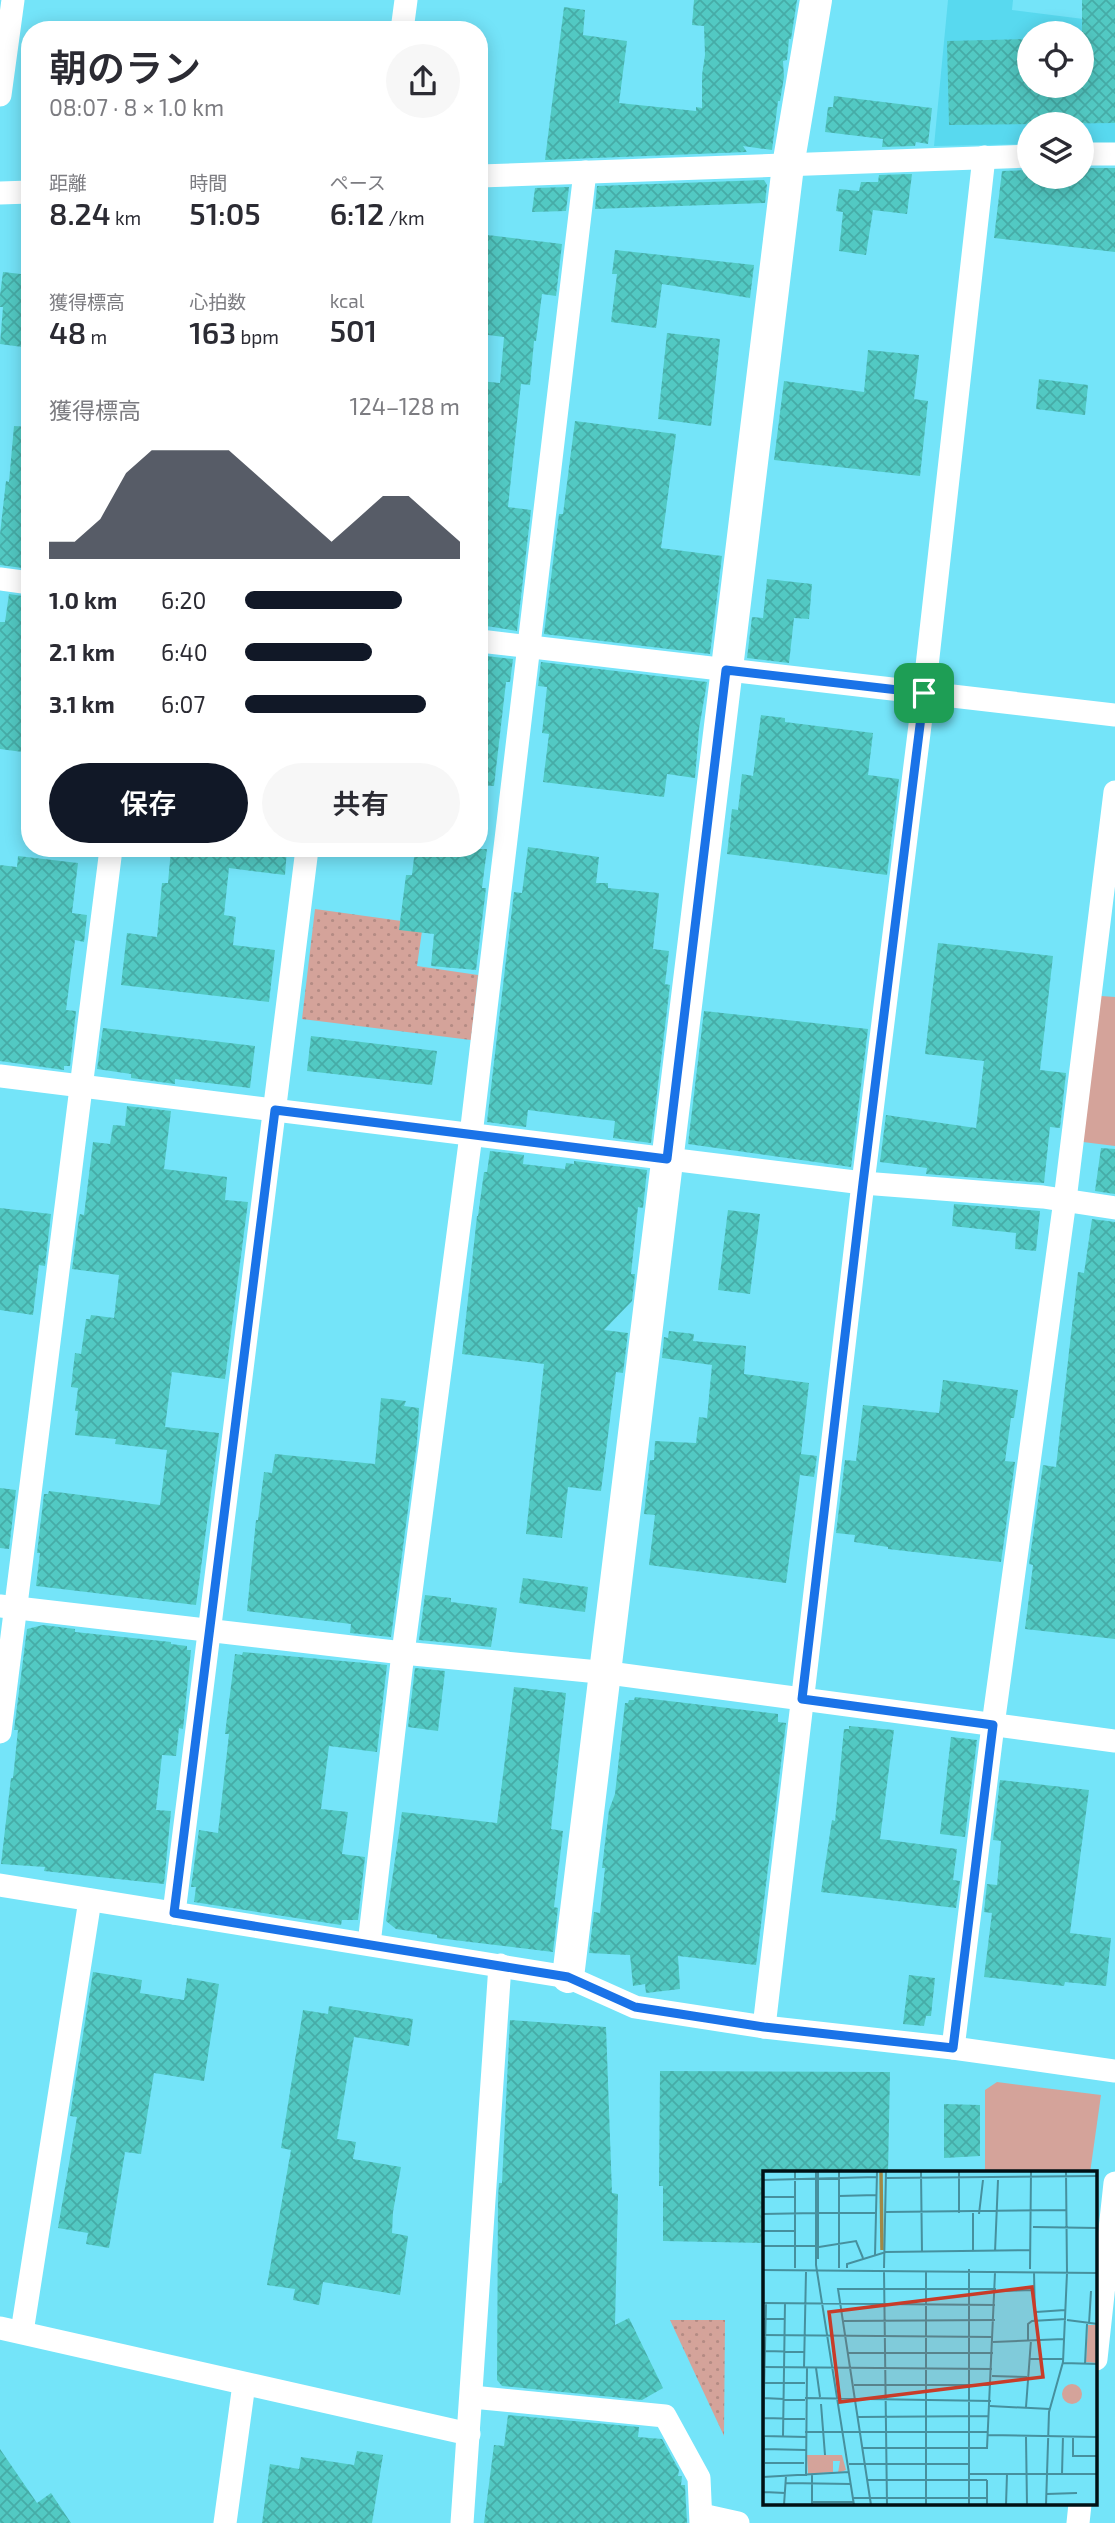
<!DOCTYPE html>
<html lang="ja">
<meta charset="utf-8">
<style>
body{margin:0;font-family:"Exo 2","Noto Sans JP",sans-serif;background:#f7f7f7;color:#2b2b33;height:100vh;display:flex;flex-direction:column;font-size:26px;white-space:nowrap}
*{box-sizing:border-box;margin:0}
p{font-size:23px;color:#7c7c81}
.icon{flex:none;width:38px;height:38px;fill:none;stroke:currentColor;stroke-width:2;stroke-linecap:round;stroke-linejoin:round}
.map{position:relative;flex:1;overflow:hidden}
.details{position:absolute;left:21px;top:21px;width:467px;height:836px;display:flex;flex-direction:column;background:#fff;border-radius:28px;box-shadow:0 4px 18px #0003}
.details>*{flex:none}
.buttons{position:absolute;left:1017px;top:21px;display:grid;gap:14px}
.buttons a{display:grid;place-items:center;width:77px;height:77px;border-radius:50%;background:#fff;box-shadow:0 4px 18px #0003;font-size:35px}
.pin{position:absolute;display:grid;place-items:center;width:60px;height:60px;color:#fff;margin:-30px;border-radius:14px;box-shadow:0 4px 10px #0006}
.round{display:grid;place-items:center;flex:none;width:74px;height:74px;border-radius:37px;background:#f7f7f7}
.summary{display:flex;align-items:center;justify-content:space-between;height:119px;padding:0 28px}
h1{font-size:38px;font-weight:600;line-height:52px}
.metrics{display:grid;grid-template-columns:repeat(3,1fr);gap:10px;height:119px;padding:7px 28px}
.metrics div{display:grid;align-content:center}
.metrics b{font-size:30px;font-weight:600}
.metrics small{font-size:19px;font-weight:400}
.metrics p{font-size:19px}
.chart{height:196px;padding:14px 28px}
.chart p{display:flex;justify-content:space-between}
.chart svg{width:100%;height:126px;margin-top:7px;fill:#111827;opacity:.7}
.cta{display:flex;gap:14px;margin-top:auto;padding:14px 28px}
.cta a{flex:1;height:80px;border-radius:42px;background:#111827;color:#fff;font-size:28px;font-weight:600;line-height:80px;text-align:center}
.cta a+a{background:#f7f7f7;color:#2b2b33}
ul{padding:0 28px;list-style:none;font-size:23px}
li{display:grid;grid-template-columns:112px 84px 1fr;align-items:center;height:52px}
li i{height:18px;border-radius:9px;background:#111827}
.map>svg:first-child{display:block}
</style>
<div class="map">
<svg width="1115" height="2523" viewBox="0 0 1115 2523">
<defs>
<pattern id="green-dots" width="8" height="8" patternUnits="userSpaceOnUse" patternTransform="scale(1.75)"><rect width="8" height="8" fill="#d4a39a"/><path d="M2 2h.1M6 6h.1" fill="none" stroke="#b48b84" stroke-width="1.8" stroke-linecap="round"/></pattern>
<pattern id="building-cross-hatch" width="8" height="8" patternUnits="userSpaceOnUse" patternTransform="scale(1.75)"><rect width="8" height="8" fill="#52c9c3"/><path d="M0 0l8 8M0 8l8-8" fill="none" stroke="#46aca7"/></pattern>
</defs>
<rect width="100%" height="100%" fill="#74e4f9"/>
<path fill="#58d9ef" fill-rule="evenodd" d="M948 0H1013L1012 10 1115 23V143H1082V124H1029V144L934 146ZM1029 33H1082V86H1029Z"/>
<g fill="url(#green-dots)">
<polygon points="315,909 423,924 417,966 478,975 471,1040 302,1019"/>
<polygon points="670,2320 725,2320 724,2436"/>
</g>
<g fill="#d4a39a">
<polygon points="1101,996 1115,997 1115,1146 1083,1142"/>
<polygon points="997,2082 1101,2095 1090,2173 985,2173 985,2090"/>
</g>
<g fill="url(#building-cross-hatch)">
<polygon points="694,0 797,0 791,39 789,39 787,60 783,61 784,77 780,101 778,101 772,150 743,146 747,152 545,160 564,7 585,10 583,35 627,41 619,103 696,111 696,107 702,108 702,75 705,55 704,26 692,25"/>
<polygon points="1082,0 1115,0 1115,123 949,125 947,41 1029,39 1029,86 1082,86"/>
<polygon points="834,96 932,108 928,144 916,142 915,146 882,147 883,139 825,132 828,107 833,107"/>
<polygon points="1082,168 1115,168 1115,252 994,238 1002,171 1029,170 1029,177 1082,177"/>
<polygon points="912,174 907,214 873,210 866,255 839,251 843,212 836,211 839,189 859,191 861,182 878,182 879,175"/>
<polygon points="764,180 767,185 765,203 595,209 597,186"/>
<polygon points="569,187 566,211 532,212 535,188"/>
<polygon points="480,234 562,244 556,296 542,294 536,341 534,341 530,385 521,384 508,507 531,510 517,631 480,625 480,381 500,383 504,337 480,334"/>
<polygon points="615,250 754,265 750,298 662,284 656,328 611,322 617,274 612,274"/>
<polygon points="3,272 30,275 30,348 0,344 3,307 0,307 0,295"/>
<polygon points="667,333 720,339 711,426 658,419"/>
<polygon points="868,350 919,355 914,399 928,401 920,476 774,460 784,381 864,392"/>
<polygon points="1039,379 1088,385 1085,415 1036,409"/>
<polygon points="575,421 676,434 661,548 722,556 710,654 544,634 559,514 563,514"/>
<polygon points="14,426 30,427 30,569 0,565 0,534 6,481 9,482"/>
<polygon points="767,579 812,584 809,619 794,618 789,663 747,658 752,617 763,618"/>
<polygon points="9,594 30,597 30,753 0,749 0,622 5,622"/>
<polygon points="486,656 513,659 510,682 506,682 494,786 480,785 480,707"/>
<polygon points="541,662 707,682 699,729 695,778 667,774 664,797 543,782 549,734 542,733 547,687 538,686"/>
<polygon points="761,715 785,718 785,722 873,733 868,775 899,779 887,875 727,854 732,809 738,810 742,774 753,776"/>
<polygon points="528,847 599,857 596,883 608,883 608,888 659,893 653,949 669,951 665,984 670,985 651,1143 613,1138 615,1121 528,1110 526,1127 487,1122 514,892 522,893"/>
<polygon points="171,849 287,849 285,875 229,868 224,915 236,917 233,945 275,950 269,1002 121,985 127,933 157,937 162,883 168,883"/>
<polygon points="415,849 487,849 482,888 486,888 476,970 431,966 434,934 399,930 406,875 412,875"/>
<polygon points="18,856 78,863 72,913 87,915 84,942 75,940 66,1010 76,1011 70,1066 64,1066 64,1070 0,1061 0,865 17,867"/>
<polygon points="938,943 1053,956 1040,1070 1066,1073 1060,1128 1050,1127 1044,1183 926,1174 927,1168 880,1162 886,1115 976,1128 984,1061 925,1054"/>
<polygon points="704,1011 868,1029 851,1167 688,1144"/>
<polygon points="103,1028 255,1046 250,1088 175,1079 175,1084 131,1078 131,1074 97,1069"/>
<polygon points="311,1036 437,1051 432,1085 307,1071"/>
<polygon points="127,1106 171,1111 164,1169 227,1177 225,1200 248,1202 225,1379 172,1372 165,1427 219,1433 196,1605 36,1586 40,1553 37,1553 44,1494 48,1494 49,1491 160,1505 167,1450 115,1444 116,1439 75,1435 78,1411 75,1411 78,1388 71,1387 75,1353 81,1354 86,1319 90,1319 91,1315 114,1318 119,1275 72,1269 79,1217 80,1214 84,1215 93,1142 110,1144 113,1125 125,1126"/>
<polygon points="1101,1148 1115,1149 1115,1194 1095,1191"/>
<polygon points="490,1151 524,1155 523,1164 565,1169 566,1163 574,1164 574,1161 647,1170 643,1208 638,1207 631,1274 635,1274 632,1301 604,1330 628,1333 623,1373 616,1372 601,1491 568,1487 562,1538 526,1534 544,1364 462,1354 477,1216 478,1216 484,1172 487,1172"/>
<polygon points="954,1204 1040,1211 1036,1251 1015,1249 1016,1233 952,1226"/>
<polygon points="0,1208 51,1214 45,1266 39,1265 33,1315 0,1310"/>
<polygon points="728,1210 760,1214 750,1294 718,1290"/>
<polygon points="1092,1219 1115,1222 1115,1639 1025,1629 1033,1565 1029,1564 1043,1465 1056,1467 1078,1272 1084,1273"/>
<polygon points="669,1331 694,1334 693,1341 746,1346 744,1374 809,1383 801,1454 817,1456 814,1477 800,1475 786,1583 649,1565 655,1515 644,1514 650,1460 654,1460 655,1441 696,1443 699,1417 707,1418 712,1365 662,1358 664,1337 668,1338"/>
<polygon points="943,1380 1018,1390 1014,1418 1011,1418 1005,1461 1015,1462 1001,1562 888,1549 888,1547 854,1542 855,1535 836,1533 845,1460 856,1461 863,1405 939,1413"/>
<polygon points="381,1398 406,1401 404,1406 419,1408 417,1442 391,1637 350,1633 351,1624 247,1611 256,1520 258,1520 264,1472 272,1473 275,1454 375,1464"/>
<polygon points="0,1488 16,1490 9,1549 0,1548"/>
<polygon points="523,1578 588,1587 585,1612 519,1603"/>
<polygon points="425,1595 451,1598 451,1602 497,1608 491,1647 419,1640"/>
<polygon points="43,1625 75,1629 75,1632 171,1642 171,1644 187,1646 187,1650 191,1650 183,1729 179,1728 176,1756 162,1755 156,1810 171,1811 164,1884 44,1871 45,1867 1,1864 11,1778 13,1778 18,1730 14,1730 27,1629"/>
<polygon points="243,1652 387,1665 377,1752 329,1746 321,1809 348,1812 342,1854 365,1857 358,1920 342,1920 341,1925 194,1902 196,1887 191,1887 199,1830 218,1833 229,1734 225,1734 235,1654 242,1655"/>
<polygon points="415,1668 445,1671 438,1731 408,1727"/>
<polygon points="514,1687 566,1693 551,1829 563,1831 554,1907 558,1908 553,1952 437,1938 437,1935 396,1929 386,1921 402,1812 497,1823"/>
<polygon points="635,1697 778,1714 778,1722 786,1723 756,1965 678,1956 680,1989 646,1993 645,1984 633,1986 630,1955 589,1953 594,1912 600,1913 605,1868 602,1868 609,1810 615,1794 625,1703 628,1703 629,1700 634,1700"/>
<polygon points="849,1726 894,1730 880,1839 957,1849 953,1880 960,1881 956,1908 821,1892 832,1820 835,1821 844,1729 849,1729"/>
<polygon points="951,1737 977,1740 965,1837 940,1834"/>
<polygon points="1000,1780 1089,1790 1070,1933 1111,1938 1106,1986 1065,1982 1064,1986 984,1977 992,1913 984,1912 987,1884 997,1885 1001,1841 993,1840"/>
<polygon points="93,1972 142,1980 140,1993 184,2000 187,1978 219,1984 204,2081 154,2073 141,2154 125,2152 109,2248 86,2244 88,2233 58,2228 77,2117 70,2116"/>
<polygon points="909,1975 935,1978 931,2016 926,2016 924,2026 903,2024"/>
<polygon points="329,2006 413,2019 409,2046 354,2037 337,2139 356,2142 353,2159 401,2167 393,2212 392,2233 408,2236 400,2295 323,2282 319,2305 293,2300 295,2289 267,2285 291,2150 281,2148 303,2010 328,2014"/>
<polygon points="510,2020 606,2027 612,2193 618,2194 615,2325 629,2318 663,2388 642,2400 502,2386 497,2380 498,2198 499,2183 502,2183"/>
<polygon points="660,2071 890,2072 888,2173 765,2173 765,2243 663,2241 663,2186 659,2186"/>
<polygon points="944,2104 980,2105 980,2156 944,2158"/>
<polygon points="508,2415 639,2427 638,2437 662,2439 679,2470 678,2476 682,2476 681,2485 685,2485 687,2523 484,2523 494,2445 504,2446"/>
<polygon points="0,2449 37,2503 51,2493 71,2523 0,2523"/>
<polygon points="357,2451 383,2455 372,2523 262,2523 270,2464 299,2469 301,2457 354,2465"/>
</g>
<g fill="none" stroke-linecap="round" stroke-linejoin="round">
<g stroke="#fff" stroke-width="23">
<polyline points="402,30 406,0"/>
<polyline points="0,95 13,0"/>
<polyline points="1082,154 1115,154"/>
<polyline points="480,176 1029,156"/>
<polyline points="0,193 30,192"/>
<polyline points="0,579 30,583"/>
<polyline points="480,641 1115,715"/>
<polyline points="0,1076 863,1183 1043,1197 1115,1208"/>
<polyline points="0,1606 403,1653 609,1673 1115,1741"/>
<polyline points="0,1732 111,849"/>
<polyline points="0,1885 568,1977 635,2007 764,2027 953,2048 1115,2071"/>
<polyline points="174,1913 307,849"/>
<polyline points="369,1944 403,1653 471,1135 585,172"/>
<polyline points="764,2027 863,1183 924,693 984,157"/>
<polyline points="953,2048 993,1725 1065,1200 1115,792"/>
<polyline points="0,2328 469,2434"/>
<polyline points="22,2332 90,1900"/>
<polyline points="1096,2359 1115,2183"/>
<polyline points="472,2397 665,2416 699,2478 701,2523"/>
<polyline points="702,2515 738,2523"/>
<polyline points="225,2523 244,2384"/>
<polyline points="462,2523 500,1965"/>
<polyline points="1078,2523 1080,2504"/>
</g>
<polyline stroke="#fff" stroke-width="32" points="568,1977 788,166 816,0"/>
</g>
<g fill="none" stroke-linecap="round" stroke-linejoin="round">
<g stroke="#fff" stroke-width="14">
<polygon id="route" points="726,670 924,693 863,1183 802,1699 993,1725 953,2048 764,2027 635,2007 568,1977 174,1913 275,1110 667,1159"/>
</g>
<use href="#route" stroke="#1a73e8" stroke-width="9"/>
</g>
<g transform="translate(763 2171)">
<rect width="334" height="334" fill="#74e4f9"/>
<path d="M325 154H334V192L323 191Z" fill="#d4a39a"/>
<path d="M44 284H79L83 299 75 302 77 290H70V301L45 303Z" fill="#d4a39a"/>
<path d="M299 223a10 10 0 1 1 20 0a10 10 0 1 1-20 0Z" fill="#d4a39a"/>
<path fill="none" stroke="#a18946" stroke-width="3.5" d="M118 1 119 79"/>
<path fill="none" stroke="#46909e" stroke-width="2" d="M32 1V97M53 1V94L91 334M55 1V88M76 1V97M158 1 159 82M196 1V42M303 1 304 102M122 7 335 5M0 9 114 6M76 25 113 24M0 26H32M122 41 303 39M56 42H113M0 43 53 42M216 43 220 9M270 56 335 57M0 60H32M0 75H53M56 76 93 70 100 87M210 81V42M232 81 235 9M112 84 114 1M84 97V93L123 81 268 79M121 97 123 1M267 98 268 1M0 99 335 102M121 101 124 334M163 101V334M271 101 272 150M233 120 271 119M0 132 232 134M273 141 302 139M0 148H22M304 149 335 153M81 150 232 149M326 153 328 120M0 164 230 166M265 169V153L269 150 303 148M230 171 301 168M2 180 41 181M85 182H230M266 188H300M300 192 335 193M322 193 324 153M0 196 229 198M41 197 43 101M53 197 57 226M229 205 264 206M0 212H42M91 214H228M0 227 42 229M42 227 228 230M58 233 62 284M227 235 287 238M263 236 268 169M95 246 226 245M0 247 42 248M42 261H225M225 264 335 266M0 265 3 132M0 265 44 266M20 265 22 132M263 266 264 334M310 266V285H335M100 277H224L232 102M1 278 43 279M2 292H41M86 293H206M206 303H335M299 303 300 265M43 305 44 197M0 306 86 301M105 309H224M23 312 88 313M1 321 22 322M284 323 314 322M90 327H224M49 331H91M0 334 1 265M21 334 23 305M49 334V304M108 334 75 118H233M206 334V98M224 334V309M243 334 244 303M283 334 286 241 300 191 304 102"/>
<path fill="#c83c29" fill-opacity="0.15" stroke="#c83c29" stroke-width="3.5" d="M269 116 280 206 77 231 66 141Z"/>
<rect width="334" height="334" fill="none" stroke="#001115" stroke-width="3.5"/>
</g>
</svg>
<div class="buttons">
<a><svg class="icon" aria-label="locate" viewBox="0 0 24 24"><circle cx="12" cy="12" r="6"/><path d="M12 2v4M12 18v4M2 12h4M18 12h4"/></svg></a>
<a><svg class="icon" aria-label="layers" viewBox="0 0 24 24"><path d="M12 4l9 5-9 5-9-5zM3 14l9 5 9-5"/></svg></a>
</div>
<div class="pin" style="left:924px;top:693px;background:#1e9e55"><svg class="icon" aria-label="arrive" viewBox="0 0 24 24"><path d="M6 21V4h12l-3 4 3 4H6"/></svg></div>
<section class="details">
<div class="summary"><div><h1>朝のラン</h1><p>08:07 · 8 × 1.0 km</p></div><a class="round"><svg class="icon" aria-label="share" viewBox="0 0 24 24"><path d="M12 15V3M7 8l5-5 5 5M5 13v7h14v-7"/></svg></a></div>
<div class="metrics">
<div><p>距離</p><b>8.24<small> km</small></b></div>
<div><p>時間</p><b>51:05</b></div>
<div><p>ペース</p><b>6:12<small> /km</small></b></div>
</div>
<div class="metrics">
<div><p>獲得標高</p><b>48<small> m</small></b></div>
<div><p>心拍数</p><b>163<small> bpm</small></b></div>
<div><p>kcal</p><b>501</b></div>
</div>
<div class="chart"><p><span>獲得標高</span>124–128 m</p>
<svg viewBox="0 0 160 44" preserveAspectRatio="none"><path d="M0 44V38L10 38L20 30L30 14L40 6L50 6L60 6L70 6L80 14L90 22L100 30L110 38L120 30L130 22L140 22L150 30L160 38V44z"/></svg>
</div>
<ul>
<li><b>1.0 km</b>6:20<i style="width:73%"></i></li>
<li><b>2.1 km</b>6:40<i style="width:59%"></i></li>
<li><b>3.1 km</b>6:07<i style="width:84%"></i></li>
</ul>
<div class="cta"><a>保存</a><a>共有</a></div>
</section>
</div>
